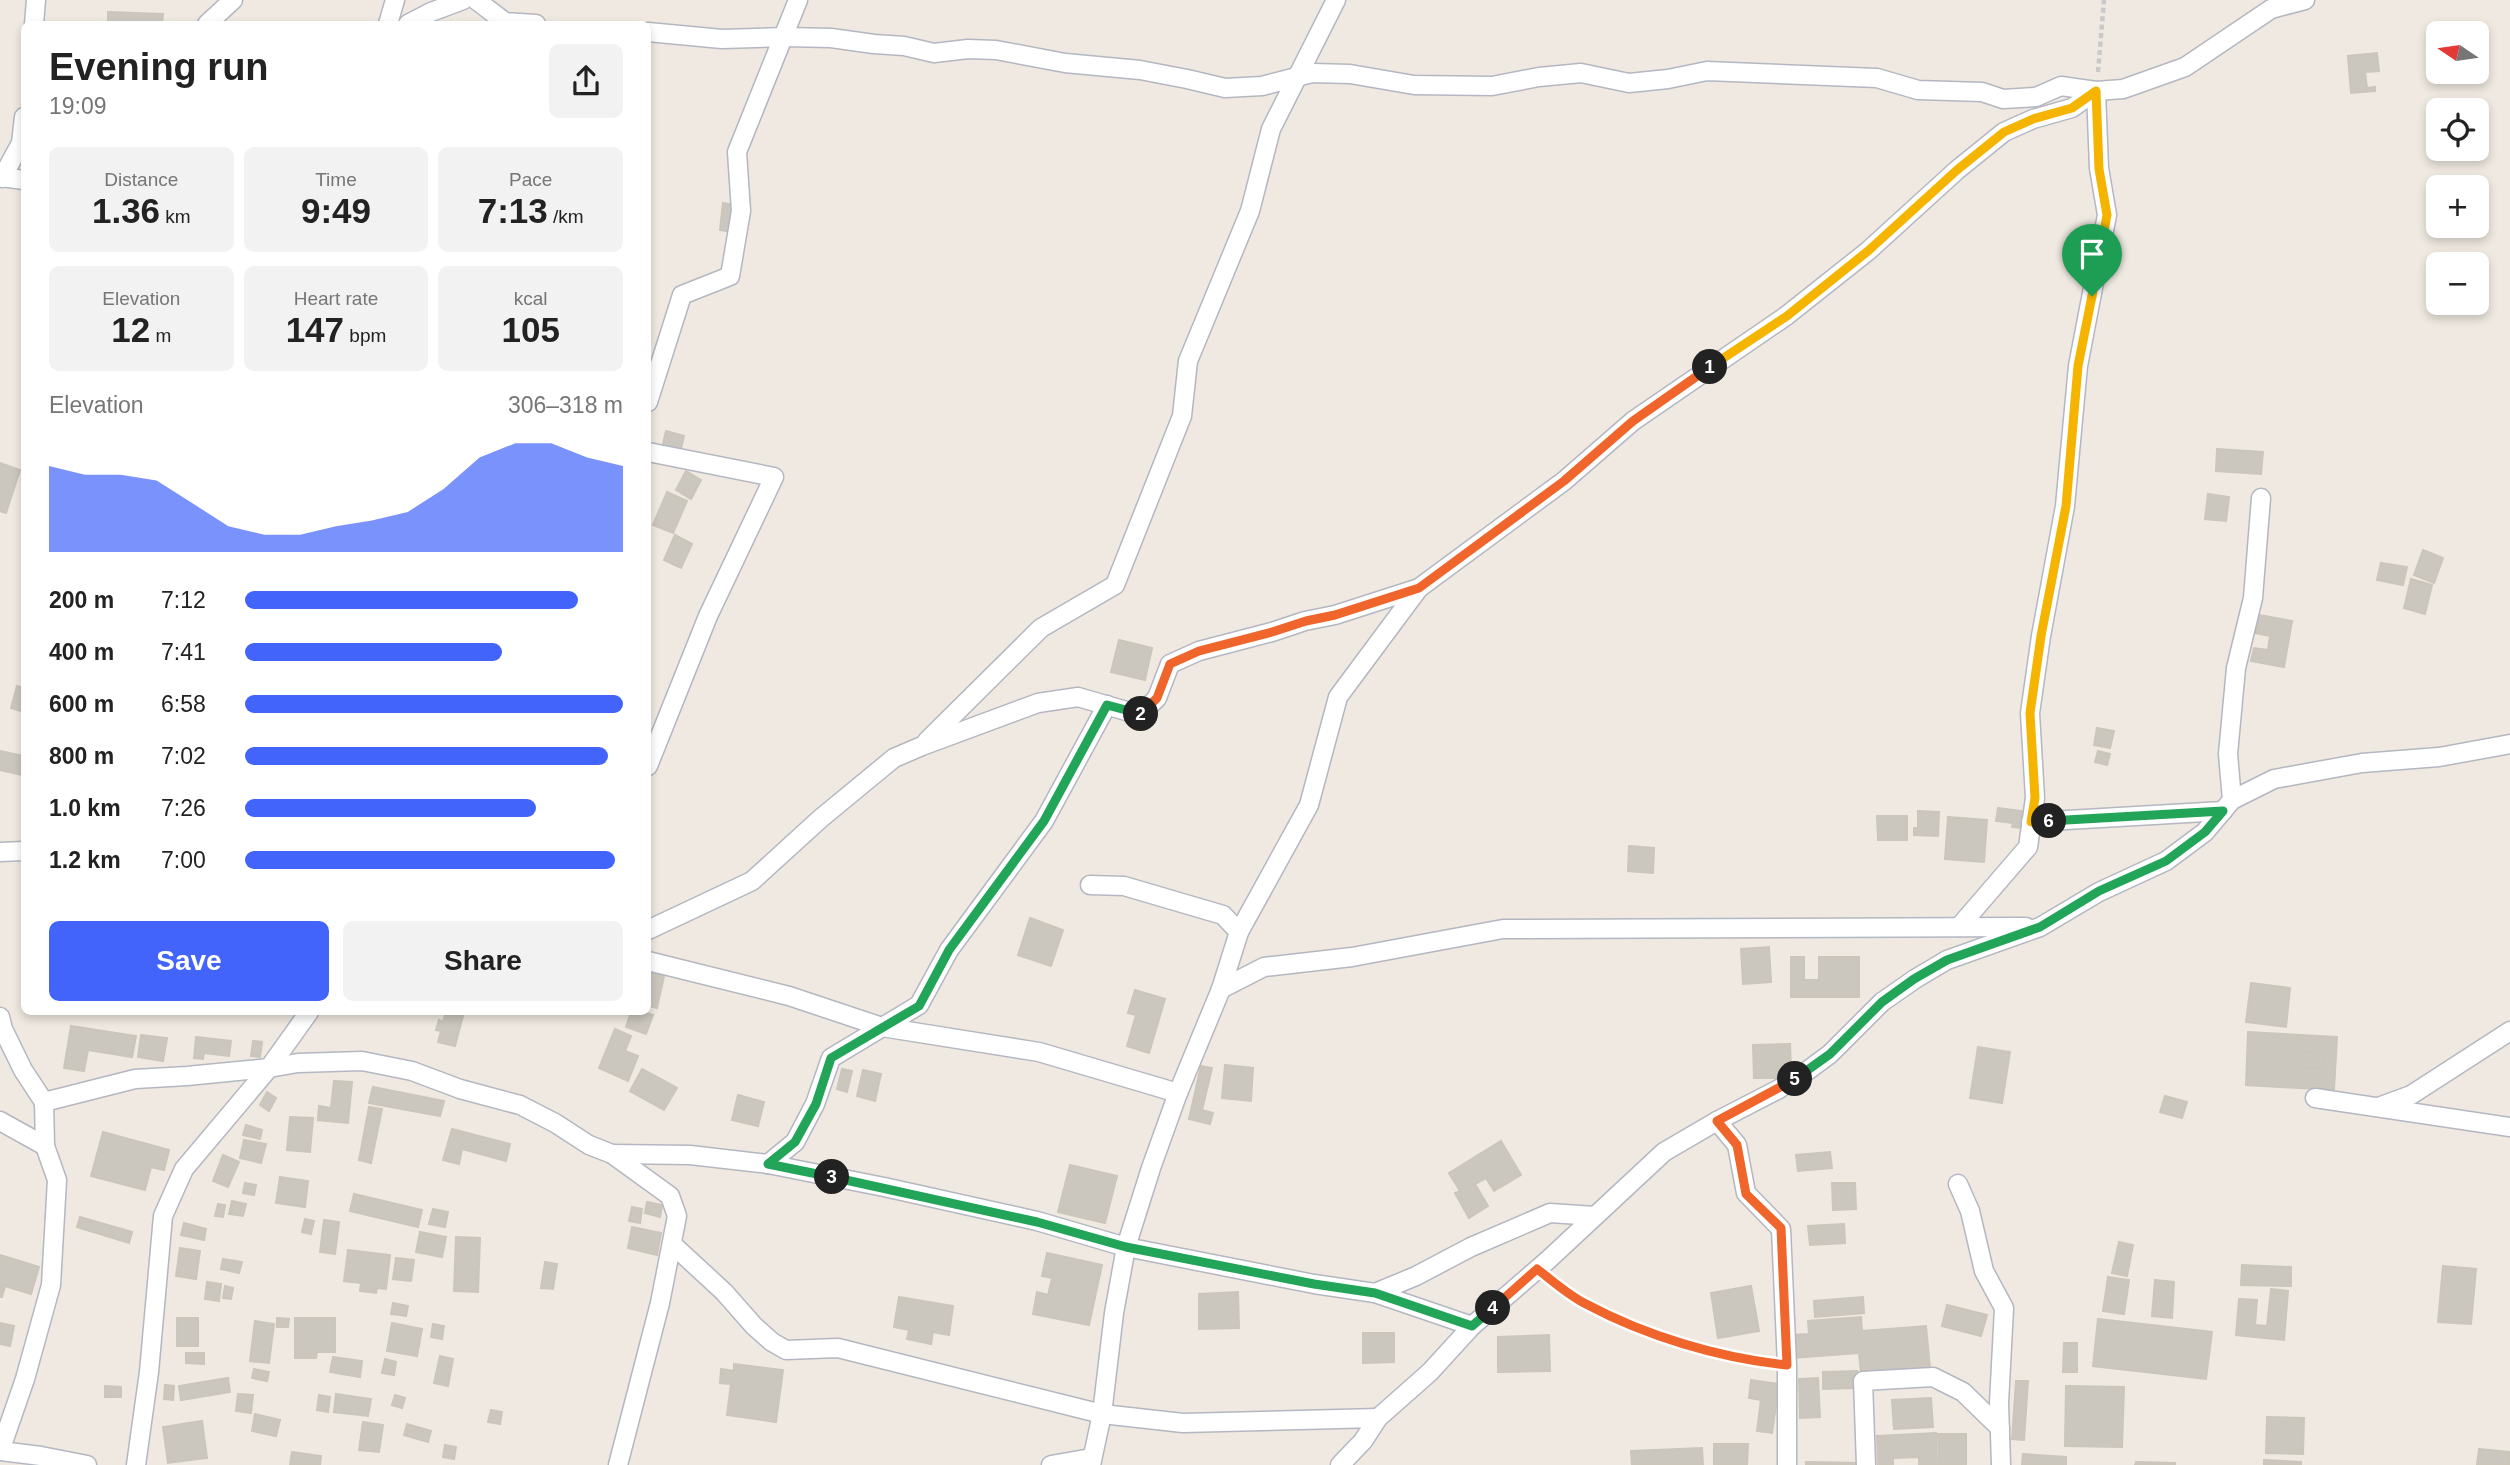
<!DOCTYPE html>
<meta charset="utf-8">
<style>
body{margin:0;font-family:Helvetica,sans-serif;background:#f2f2f2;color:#222;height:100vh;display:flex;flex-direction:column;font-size:26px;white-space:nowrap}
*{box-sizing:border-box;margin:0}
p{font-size:23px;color:#767676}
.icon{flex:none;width:38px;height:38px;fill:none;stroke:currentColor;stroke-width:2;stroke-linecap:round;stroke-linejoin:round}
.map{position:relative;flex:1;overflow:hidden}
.side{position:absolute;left:21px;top:21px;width:630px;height:994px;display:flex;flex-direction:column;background:#fff;border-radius:10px;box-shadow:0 4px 10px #0003}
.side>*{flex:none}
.needle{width:46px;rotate:283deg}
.controls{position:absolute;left:2426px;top:21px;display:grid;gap:14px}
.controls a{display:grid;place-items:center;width:63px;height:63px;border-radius:10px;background:#fff;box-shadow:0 4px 10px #0003;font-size:35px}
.pin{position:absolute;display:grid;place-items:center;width:60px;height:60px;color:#fff;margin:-72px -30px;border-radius:50% 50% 50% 0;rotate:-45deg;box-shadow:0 0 7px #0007}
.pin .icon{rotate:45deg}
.km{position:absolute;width:35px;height:35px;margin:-18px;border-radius:50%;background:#222;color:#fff;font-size:19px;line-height:35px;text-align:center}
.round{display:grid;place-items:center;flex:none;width:74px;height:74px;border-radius:10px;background:#f2f2f2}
.headline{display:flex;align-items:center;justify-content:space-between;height:119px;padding:0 28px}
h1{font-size:38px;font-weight:700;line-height:52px}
.stats{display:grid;grid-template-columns:repeat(3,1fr);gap:10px;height:119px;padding:7px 28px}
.stats div{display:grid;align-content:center;border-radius:10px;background:#f2f2f2;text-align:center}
.stats b{font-size:35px;font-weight:700}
.stats small{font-size:19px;font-weight:400}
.stats p{font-size:19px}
.chart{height:196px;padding:14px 28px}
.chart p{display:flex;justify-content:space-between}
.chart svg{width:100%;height:126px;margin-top:7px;fill:#4264fb;opacity:.7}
.button{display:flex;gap:14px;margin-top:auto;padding:14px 28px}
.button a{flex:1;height:80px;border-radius:10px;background:#4264fb;color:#fff;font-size:28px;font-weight:700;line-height:80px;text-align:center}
.button a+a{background:#f2f2f2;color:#222}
ul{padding:0 28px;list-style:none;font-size:23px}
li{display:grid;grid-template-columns:112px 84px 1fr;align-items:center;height:52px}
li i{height:18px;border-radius:9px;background:#4264fb}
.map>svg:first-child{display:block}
</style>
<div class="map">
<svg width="2510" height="1465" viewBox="0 0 2510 1465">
<rect width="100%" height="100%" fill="#efe9e1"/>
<g fill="#cbc7bf" stroke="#cbc5ba" stroke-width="2" fill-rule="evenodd">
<polygon points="108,12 163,14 162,24 108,24"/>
<polygon points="2377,53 2379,71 2365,72 2367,88 2375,87 2375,91 2351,93 2348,56"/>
<polygon points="723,203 735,205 732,232 720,230"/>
<polygon points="666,431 684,436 680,453 662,448"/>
<polygon points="2217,449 2263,452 2261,474 2216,471"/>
<polygon points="0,463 20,470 6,513 0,511"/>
<polygon points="686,471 701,480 691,499 676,490"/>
<polygon points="667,492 687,501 673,533 653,525"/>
<polygon points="2208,494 2229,497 2226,521 2205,519"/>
<polygon points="675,535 692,544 681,568 664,560"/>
<polygon points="2423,550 2443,558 2434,583 2414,575"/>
<polygon points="2381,563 2407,567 2403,585 2377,580"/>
<polygon points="2411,579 2432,585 2425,614 2404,608"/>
<polygon points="2259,615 2292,621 2284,667 2251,661 2254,648 2268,650 2270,636 2255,633"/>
<polygon points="1119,640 1152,648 1145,680 1111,672"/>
<polygon points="17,686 24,688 24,712 11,708"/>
<polygon points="2097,728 2114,731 2110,748 2094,745"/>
<polygon points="0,751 24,756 22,775 0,770"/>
<polygon points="2098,751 2110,754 2107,765 2095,762"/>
<polygon points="1998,808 2022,811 2020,828 2012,827 2013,823 1996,821"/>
<polygon points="1918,811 1939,812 1938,836 1914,835 1914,828 1918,828"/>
<polygon points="1877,816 1907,816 1907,840 1878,840"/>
<polygon points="1948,817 1987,820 1984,862 1945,859"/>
<polygon points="1629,846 1654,848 1653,873 1628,871"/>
<polygon points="1030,918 1063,930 1051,966 1018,955"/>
<polygon points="1769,947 1771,982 1743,984 1741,949"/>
<polygon points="1791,957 1804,957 1804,980 1819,980 1819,957 1859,957 1859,997 1791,997"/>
<polygon points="648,973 664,976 657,1008 648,1006"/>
<polygon points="2251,983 2290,988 2286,1027 2246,1022"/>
<polygon points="1135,990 1165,999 1149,1053 1127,1046 1136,1015 1128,1013"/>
<polygon points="446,1012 464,1012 455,1046 438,1042 441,1031 436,1030 439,1020 443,1022"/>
<polygon points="631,1012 643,1012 653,1015 646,1034 626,1027"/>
<polygon points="71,1026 136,1036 132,1057 88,1050 84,1071 64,1068"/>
<polygon points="615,1029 631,1036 625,1051 638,1056 628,1081 599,1068"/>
<path d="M2248 1032 2337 1037 2334 1090 2246 1085ZM2299 1052 2325 1053 2324 1069 2298 1067Z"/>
<polygon points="141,1035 167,1038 163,1061 138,1057"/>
<polygon points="196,1037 231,1041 229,1056 204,1053 203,1059 194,1058"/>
<polygon points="253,1041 262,1042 260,1057 251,1056"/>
<polygon points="1790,1044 1791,1072 1782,1073 1782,1078 1754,1078 1753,1045"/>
<polygon points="1978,1047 2010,1052 2002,1103 1970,1098"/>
<polygon points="2299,1052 2325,1053 2324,1069 2298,1067"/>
<polygon points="1225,1065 1253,1068 1251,1101 1222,1098"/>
<polygon points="1201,1066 1212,1068 1202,1110 1213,1113 1210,1124 1189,1119"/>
<polygon points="642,1069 677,1088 664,1110 630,1091"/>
<polygon points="842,1069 852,1071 847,1092 837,1089"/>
<polygon points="863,1070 881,1074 875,1101 857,1096"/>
<polygon points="334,1081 352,1082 348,1123 318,1120 319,1106 331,1108"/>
<polygon points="373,1087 444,1101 440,1116 369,1103"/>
<polygon points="267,1092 276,1098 269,1111 260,1105"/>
<polygon points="738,1095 764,1102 758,1126 732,1120"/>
<polygon points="2165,1096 2187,1102 2182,1118 2160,1112"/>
<polygon points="369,1107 382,1109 371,1163 359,1160"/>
<polygon points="290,1117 313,1118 310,1152 287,1150"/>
<polygon points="246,1125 262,1130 260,1139 243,1135"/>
<polygon points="452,1129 510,1144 506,1161 462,1149 459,1164 443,1160"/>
<polygon points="103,1132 169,1150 164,1170 151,1167 145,1190 91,1176"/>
<polygon points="244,1140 266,1144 261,1163 240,1158"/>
<polygon points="1501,1141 1521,1175 1494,1191 1486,1178 1475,1184 1488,1206 1469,1218 1455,1193 1460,1191 1449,1173"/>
<polygon points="1830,1152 1832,1168 1798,1171 1796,1155"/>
<polygon points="223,1155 239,1162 228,1187 213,1181"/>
<polygon points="1070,1165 1117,1176 1105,1223 1058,1212"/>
<polygon points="280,1177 308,1181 305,1207 276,1203"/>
<polygon points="245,1183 256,1185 254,1195 243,1193"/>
<polygon points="1832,1183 1855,1183 1856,1209 1833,1210"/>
<polygon points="354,1194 422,1210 418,1227 350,1211"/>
<polygon points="232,1201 246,1204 243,1216 229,1214"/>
<polygon points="647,1202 662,1205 660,1217 645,1213"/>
<polygon points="218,1204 225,1205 223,1217 215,1216"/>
<polygon points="632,1207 642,1209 640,1223 629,1221"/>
<polygon points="433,1209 448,1212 445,1227 429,1224"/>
<polygon points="80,1217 132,1232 129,1243 77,1227"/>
<polygon points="305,1219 314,1221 311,1234 302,1232"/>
<polygon points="324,1220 339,1222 335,1254 320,1252"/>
<polygon points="184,1223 206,1229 204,1240 181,1235"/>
<polygon points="1844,1224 1845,1243 1810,1245 1808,1226"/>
<polygon points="632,1227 661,1233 657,1255 628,1248"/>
<polygon points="420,1232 446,1237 442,1257 416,1252"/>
<polygon points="456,1237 480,1238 478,1292 454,1291"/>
<polygon points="2119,1242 2133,1245 2127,1276 2112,1273"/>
<polygon points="180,1248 200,1251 196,1279 176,1276"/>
<polygon points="348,1250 390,1255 386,1289 377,1288 376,1293 360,1291 361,1283 344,1281"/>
<polygon points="1047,1253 1102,1265 1089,1325 1033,1314 1037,1292 1048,1295 1052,1278 1042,1276"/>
<polygon points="0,1255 39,1267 31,1294 5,1286 2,1297 0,1297"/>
<polygon points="396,1258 414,1260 411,1281 393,1279"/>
<polygon points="223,1259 242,1262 239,1273 221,1269"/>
<polygon points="545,1262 557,1264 553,1289 541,1288"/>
<polygon points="2242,1265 2291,1267 2291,1286 2241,1285"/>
<polygon points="2443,1266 2476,1269 2471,1324 2438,1322"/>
<polygon points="2108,1277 2129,1280 2124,1314 2103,1311"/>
<polygon points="2155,1280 2174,1282 2172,1318 2152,1316"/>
<polygon points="207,1282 221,1284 219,1301 205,1299"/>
<polygon points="225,1286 233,1288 231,1299 223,1298"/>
<polygon points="1751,1286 1759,1331 1718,1338 1711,1293"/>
<polygon points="2271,1289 2288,1291 2284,1340 2236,1335 2239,1299 2257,1300 2255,1325 2267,1326"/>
<polygon points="1238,1292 1239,1328 1199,1329 1199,1294"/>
<polygon points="899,1297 953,1306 949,1335 933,1332 931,1344 907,1339 909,1330 894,1327"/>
<polygon points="1863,1297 1864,1313 1815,1317 1814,1301"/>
<polygon points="393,1303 408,1306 406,1316 391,1314"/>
<polygon points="1947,1305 1987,1315 1981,1336 1942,1326"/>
<polygon points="1861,1317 1862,1331 1926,1326 1930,1368 1861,1373 1859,1353 1793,1358 1791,1335 1809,1334 1808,1321"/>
<rect x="177" y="1318" width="21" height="28"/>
<polygon points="277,1318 289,1319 288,1327 277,1327"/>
<polygon points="295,1318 335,1318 335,1352 317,1352 316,1358 295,1358"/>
<polygon points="2098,1319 2212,1332 2206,1379 2093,1366"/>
<polygon points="255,1321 274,1324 269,1363 250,1361"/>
<polygon points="0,1323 14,1326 10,1346 0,1344"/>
<polygon points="392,1323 422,1329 417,1356 387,1351"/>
<polygon points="433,1324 444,1326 442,1339 431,1337"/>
<polygon points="1363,1333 1394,1333 1394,1362 1363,1363"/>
<polygon points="1549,1335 1550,1371 1498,1372 1498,1337"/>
<polygon points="2064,1343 2077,1343 2077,1372 2063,1372"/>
<polygon points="186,1353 204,1353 204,1364 186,1363"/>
<polygon points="440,1356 453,1359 448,1386 434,1383"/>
<polygon points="333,1357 362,1361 360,1377 330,1372"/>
<polygon points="385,1359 396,1362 394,1375 382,1373"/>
<polygon points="734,1364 783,1370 776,1422 727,1415 731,1384 720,1383 721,1369 734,1371"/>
<polygon points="254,1369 269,1372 267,1381 252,1378"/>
<polygon points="1857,1371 1857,1388 1823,1389 1823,1372"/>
<polygon points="228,1378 230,1392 181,1400 179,1386"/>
<polygon points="1818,1378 1820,1417 1800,1418 1799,1379"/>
<polygon points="1751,1380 1779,1384 1772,1433 1757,1431 1761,1400 1749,1398"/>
<polygon points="2016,1381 2028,1381 2024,1440 2012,1439"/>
<polygon points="165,1385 174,1386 173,1400 164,1399"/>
<polygon points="105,1386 121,1387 121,1397 105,1397"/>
<polygon points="2066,1386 2124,1387 2122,1447 2065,1446"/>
<polygon points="238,1394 253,1395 251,1413 236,1411"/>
<polygon points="336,1394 371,1399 368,1416 334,1412"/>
<polygon points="319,1395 330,1397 328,1412 317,1410"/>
<polygon points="395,1395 405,1398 402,1408 392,1405"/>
<polygon points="1931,1398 1933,1427 1894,1429 1892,1400"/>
<polygon points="491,1410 502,1412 500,1424 488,1422"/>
<polygon points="255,1414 280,1420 276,1436 252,1431"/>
<polygon points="2267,1417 2304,1418 2303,1454 2266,1453"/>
<polygon points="202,1421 207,1458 168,1463 163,1427"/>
<polygon points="363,1422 383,1425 379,1452 359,1450"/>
<polygon points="407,1424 431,1431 428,1442 404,1435"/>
<polygon points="1936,1433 1937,1465 1919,1465 1919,1457 1893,1458 1893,1465 1878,1465 1877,1436"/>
<polygon points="1938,1434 1966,1434 1966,1465 1939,1465"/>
<polygon points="1714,1444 1748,1444 1747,1465 1714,1465"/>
<polygon points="445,1445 456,1447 454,1459 443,1457"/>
<polygon points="1702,1448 1703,1465 1632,1465 1631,1451"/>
<polygon points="2479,1449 2510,1452 2509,1465 2477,1465"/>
<polygon points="292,1452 321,1456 320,1465 290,1465"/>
<polygon points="2023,1454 2066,1457 2066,1465 2022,1465"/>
<polygon points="2264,1460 2301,1462 2301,1465 2264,1465"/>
<polygon points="1806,1462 1860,1463 1860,1465 1806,1465"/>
<polygon points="2136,1462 2175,1463 2175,1465 2135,1465"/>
</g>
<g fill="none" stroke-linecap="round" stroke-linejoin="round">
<g stroke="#b4b7c1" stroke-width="21">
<g id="street">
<polyline points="476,0 505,22 536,24"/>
<polyline points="34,24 36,0"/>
<polyline points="207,24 233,0"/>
<polyline points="388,24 395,0"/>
<polyline points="408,24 431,12 463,0"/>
<polyline points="648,32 722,39 785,37 831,38 874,44 904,46 934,53 968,49 996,50 1065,63 1140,70 1187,79 1225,88 1262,86 1312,73 1350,74 1414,85 1492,86 1539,77 1581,73 1629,83 1668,79 1707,71 1877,78 1918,90 1982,92 2003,99 2036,97 2061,86 2096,91 2099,168 2107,215 2078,366 2065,506 2041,636 2030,713 2035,798 2028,847 1959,927"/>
<polyline points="0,177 24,180"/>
<polyline points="2,178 21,143 24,117"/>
<polyline points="648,402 682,295 730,276 741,211 737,152 798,0"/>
<polyline points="648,452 774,477 708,616 648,766"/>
<polyline points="927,741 1041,628 1115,585 1182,416 1188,361 1250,211 1271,129 1336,0"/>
<polyline points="2232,800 2228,754 2236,668 2253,598 2261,498"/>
<polyline points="2031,822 2223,811"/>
<polyline points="0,852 24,851"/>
<polyline points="1090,885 1124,886 1223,915 1239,932"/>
<polyline points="648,930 752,881 820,819 894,758 922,746 1038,703 1078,697 1140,715 1157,698 1170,664 1199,651 1272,632 1305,621 1335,615 1419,588 1564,481 1633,421 1786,316 1868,251 1957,170 2004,132 2033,119 2072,108 2096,91 2123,89 2185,67 2271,9 2305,0"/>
<polyline points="648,961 789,996 882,1027 1039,1052 1178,1093"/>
<polyline points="1221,989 1239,932 1309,805 1338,697 1419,588"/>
<polyline points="0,1017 3,1029 23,1070 44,1102 45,1146 57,1180 51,1285 25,1379 0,1451"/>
<polyline points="2315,1098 2510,1127"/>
<polyline points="44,1102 135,1079 187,1076 269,1068 309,1012"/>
<polyline points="2381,1106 2411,1095 2510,1031"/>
<polyline points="0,1121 45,1146"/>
<polyline points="1717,1121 1737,1145 1746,1193 1781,1229 1787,1365 1787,1465"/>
<polyline points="612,1154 690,1155 768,1164 884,1187 1037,1221 1126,1247 1314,1284 1375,1293 1472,1326"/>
<polyline points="768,1164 795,1142 815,1104 831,1058 919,1005 949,950 1044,821 1107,705"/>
<polyline points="1958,1184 1970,1211 1984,1271 2004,1308 1999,1403 2001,1465"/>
<polyline points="672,1244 724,1292 754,1326 772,1342 786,1350 838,1348 1102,1414 1183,1423 1378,1418"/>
<polyline points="1375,1293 1416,1276 1471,1247 1550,1213 1595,1216"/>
<polyline points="0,1451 41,1456 87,1465"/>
<polyline points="136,1465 149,1372 163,1216 184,1169 269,1068 298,1063 362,1061 412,1071 460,1089 520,1105 555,1123 589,1145 612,1154 670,1196 677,1216 660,1303 618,1465"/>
<polyline points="1051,1465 1091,1458"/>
<polyline points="1091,1465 1102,1414 1114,1313 1126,1247 1151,1168 1178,1093 1221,989 1264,967 1352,957 1503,929 2026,927"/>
<polyline points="1340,1465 1363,1441 1378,1418 1430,1372 1472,1326 1548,1260 1664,1152 1717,1121 1779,1089 1807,1071 1830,1054 1882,1002 1915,979 1947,960 2040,927 2099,892 2166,861 2205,832 2232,800 2274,779 2362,763 2439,757 2510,744"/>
<polyline points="1866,1465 1863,1381 1933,1377 1963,1392 2000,1428"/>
</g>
</g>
<g stroke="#c9c9c9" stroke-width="4.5" stroke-dasharray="5 3.5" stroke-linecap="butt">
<polyline points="2098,72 2104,0"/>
<polyline points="1553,1281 1584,1303 1628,1322 1692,1347 1750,1361 1768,1363"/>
</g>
<use href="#street" stroke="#fff" stroke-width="18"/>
</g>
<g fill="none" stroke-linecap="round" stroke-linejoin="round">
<g stroke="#fff" stroke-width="14">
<polyline id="split-1" points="1710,367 1787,316 1868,251 1957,170 2004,132 2033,119 2072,108 2096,91 2099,169 2107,215 2092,296"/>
</g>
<g stroke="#fff" stroke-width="14">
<polyline id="split-2" points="1141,714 1157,698 1170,664 1199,651 1272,632 1306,621 1335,615 1419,588 1564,481 1633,421 1710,367"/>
</g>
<g stroke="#fff" stroke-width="14">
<polyline id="split-3" points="832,1177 768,1164 795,1142 816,1104 831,1058 919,1006 949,950 1044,821 1107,705 1141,714"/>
</g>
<g stroke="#fff" stroke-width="14">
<polyline id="split-4" points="832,1177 1037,1222 1126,1247 1314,1284 1375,1293 1472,1326 1493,1308"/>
</g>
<g stroke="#fff" stroke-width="14">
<path id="split-5" d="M1493 1308 1537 1269C1553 1281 1568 1295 1586 1304 1646 1336 1719 1358 1787 1365L1781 1228 1746 1194 1737 1145 1717 1121 1795 1079"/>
</g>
<g stroke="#fff" stroke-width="14">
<polyline id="split-6" points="1795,1079 1830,1054 1882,1002 1914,979 1947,960 2040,927 2099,891 2166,861 2205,832 2223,811 2049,821"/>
</g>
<g stroke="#fff" stroke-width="14">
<polyline id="split-7" points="2049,821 2031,822 2035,798 2030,713 2041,636 2066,506 2078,366 2092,296"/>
</g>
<use href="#split-1" stroke="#f5b400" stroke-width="9"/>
<use href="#split-2" stroke="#f0652b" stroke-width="9"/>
<use href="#split-3" stroke="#22a559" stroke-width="9"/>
<use href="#split-4" stroke="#22a559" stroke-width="9"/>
<use href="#split-5" stroke="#f0652b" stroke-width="9"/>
<use href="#split-6" stroke="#22a559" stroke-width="9"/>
<use href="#split-7" stroke="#f5b400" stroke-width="9"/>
</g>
</svg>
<div class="controls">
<a><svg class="needle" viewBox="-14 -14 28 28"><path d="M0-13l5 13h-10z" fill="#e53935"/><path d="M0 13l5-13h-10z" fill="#767676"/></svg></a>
<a><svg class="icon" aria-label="locate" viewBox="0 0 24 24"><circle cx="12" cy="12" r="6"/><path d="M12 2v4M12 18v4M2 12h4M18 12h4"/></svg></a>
<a>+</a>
<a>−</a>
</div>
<div class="pin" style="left:2092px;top:296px;background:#1e9e55"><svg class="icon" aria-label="arrive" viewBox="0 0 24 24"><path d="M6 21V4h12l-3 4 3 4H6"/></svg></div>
<b class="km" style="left:1710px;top:367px">1</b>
<b class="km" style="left:1141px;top:714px">2</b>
<b class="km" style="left:832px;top:1177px">3</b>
<b class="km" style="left:1493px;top:1308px">4</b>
<b class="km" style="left:1795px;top:1079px">5</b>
<b class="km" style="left:2049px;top:821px">6</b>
<section class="side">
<div class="headline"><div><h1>Evening run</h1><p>19:09</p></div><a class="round"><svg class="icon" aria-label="share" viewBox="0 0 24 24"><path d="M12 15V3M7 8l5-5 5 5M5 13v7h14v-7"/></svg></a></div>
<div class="stats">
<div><p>Distance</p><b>1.36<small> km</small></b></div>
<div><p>Time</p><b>9:49</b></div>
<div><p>Pace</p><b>7:13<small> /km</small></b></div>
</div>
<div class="stats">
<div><p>Elevation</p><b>12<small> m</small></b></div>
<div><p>Heart rate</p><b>147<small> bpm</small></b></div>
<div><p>kcal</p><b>105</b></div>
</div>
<div class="chart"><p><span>Elevation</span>306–318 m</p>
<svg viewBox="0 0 160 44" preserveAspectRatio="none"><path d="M0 44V14L10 17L20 17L30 19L40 27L50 35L60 38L70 38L80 35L90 33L100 30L110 22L120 11L130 6L140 6L150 11L160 14V44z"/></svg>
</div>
<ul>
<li><b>200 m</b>7:12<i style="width:88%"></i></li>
<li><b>400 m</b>7:41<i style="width:68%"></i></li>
<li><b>600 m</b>6:58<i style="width:100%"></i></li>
<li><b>800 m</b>7:02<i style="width:96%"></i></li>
<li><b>1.0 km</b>7:26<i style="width:77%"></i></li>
<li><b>1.2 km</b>7:00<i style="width:98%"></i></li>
</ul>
<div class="button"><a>Save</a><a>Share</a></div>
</section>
</div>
